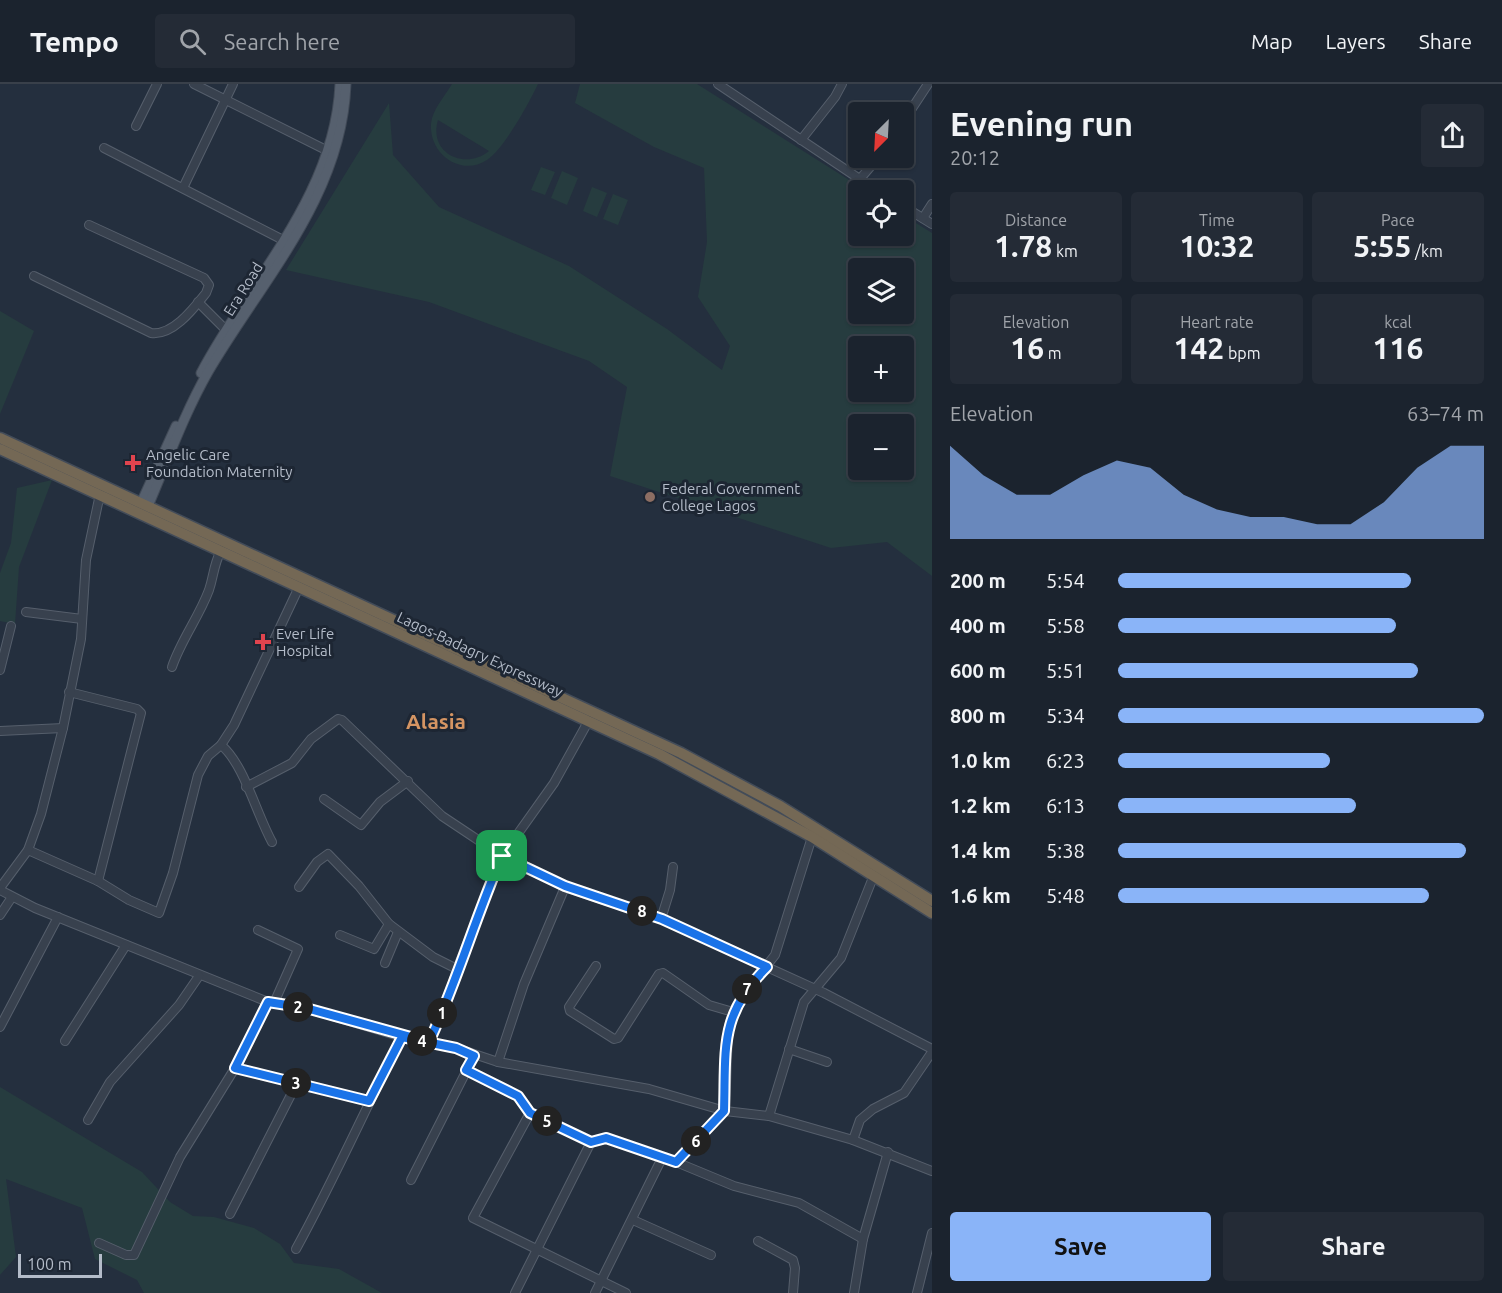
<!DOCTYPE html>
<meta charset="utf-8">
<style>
body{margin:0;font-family:Ubuntu,sans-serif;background:#242b36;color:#f1f3f6;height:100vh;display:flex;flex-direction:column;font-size:22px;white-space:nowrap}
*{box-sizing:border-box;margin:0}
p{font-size:20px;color:#a0a4aa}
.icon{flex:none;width:33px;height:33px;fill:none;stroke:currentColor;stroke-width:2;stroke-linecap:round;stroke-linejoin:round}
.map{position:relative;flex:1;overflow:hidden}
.details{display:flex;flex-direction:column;background:#1b232e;width:570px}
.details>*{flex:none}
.needle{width:39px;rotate:204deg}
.controls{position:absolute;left:848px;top:18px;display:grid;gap:12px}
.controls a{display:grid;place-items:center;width:66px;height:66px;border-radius:6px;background:#1b232e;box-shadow:0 2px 4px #0004,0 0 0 2px #39404a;font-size:30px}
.scale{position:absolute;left:18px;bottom:15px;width:84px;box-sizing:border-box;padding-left:6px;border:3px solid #b4bcc9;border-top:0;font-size:16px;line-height:21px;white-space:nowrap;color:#b4bcc9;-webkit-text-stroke:4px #1d2633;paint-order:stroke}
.pin{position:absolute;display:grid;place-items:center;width:51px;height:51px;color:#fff;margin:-26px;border-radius:12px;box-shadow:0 3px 9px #0006}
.km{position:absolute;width:30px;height:30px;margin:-15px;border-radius:50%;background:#222;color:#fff;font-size:16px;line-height:30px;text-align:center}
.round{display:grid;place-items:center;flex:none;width:63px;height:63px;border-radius:6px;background:#242b36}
.head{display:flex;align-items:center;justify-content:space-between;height:102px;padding:0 18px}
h1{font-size:33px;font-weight:700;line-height:45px}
.figures{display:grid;grid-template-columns:repeat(3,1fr);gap:9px;height:102px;padding:6px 18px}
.figures div{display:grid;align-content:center;border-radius:6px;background:#242b36;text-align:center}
.figures b{font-size:30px;font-weight:700}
.figures small{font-size:16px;font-weight:400}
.figures p{font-size:16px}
.chart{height:168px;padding:12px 18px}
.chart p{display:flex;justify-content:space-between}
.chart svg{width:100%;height:108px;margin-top:6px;fill:#8ab4f8;opacity:.7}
.cta{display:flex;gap:12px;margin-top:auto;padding:12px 18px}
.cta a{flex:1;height:69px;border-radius:6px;background:#8ab4f8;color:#111;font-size:24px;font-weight:700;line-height:69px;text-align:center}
.cta a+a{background:#242b36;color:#f1f3f6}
ul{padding:0 18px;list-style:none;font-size:20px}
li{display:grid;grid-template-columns:96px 72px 1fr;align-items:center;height:45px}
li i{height:15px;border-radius:8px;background:#8ab4f8}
header{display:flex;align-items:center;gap:36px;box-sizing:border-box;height:84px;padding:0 30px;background:#1b232e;border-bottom:2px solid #39404a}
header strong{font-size:28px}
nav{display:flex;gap:33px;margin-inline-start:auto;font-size:21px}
.search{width:420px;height:54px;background:#242b36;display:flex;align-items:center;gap:15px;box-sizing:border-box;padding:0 21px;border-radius:6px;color:#a0a4aa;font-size:22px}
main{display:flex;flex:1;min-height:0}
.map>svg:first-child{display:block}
</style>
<header>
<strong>Tempo</strong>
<div class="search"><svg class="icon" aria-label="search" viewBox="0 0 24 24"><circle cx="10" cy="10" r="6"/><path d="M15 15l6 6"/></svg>Search here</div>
<nav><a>Map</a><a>Layers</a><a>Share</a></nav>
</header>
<main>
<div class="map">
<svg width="932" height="1209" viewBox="0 0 932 1209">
<rect width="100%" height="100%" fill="#242f3e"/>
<g fill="#263c3f" fill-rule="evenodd">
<path d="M452 0H538C529 19 504 65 487 76 461 93 429 70 431 40 432 26 445 12 452 0ZM438 36 489 67C465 87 428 69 438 36Z"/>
<path d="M580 0H697L865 106H858V152H903V131L932 149V492L887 458 831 464 610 392 627 303 589 277 429 218 286 186 389 19 393 71 439 123 569 182 667 245 722 286 730 262 698 213 707 158 704 84 654 63 575 19ZM858 184H903V230H858ZM903 262V308H858V262ZM903 340V386H858V340Z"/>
<polygon points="541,83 555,88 545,111 531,106"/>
<polygon points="562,87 578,94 567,121 551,114"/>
<polygon points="592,103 607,109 597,133 583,127"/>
<polygon points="613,110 628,116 618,141 603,135"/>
<polygon points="0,227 34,247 0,330"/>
<polygon points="52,396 19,483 15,540 0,537 0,489 11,459 17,404"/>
<polygon points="0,1003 142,1088 170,1118 193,1132 214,1133 254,1144 280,1160 294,1179 339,1185 382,1209 144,1209 137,1196 95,1175 82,1124 6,1095 16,1173 0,1191"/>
</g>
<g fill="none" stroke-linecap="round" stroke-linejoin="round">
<g stroke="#565f6c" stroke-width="10">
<g id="minor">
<polyline points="194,0 328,67"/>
<polyline points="718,0 876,106"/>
<polyline points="903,38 928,0"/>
<polyline points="136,42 157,0"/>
<polyline points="801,56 835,13 842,0"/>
<polyline points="104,64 283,156"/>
<polyline points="859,96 878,74"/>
<polyline points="183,104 233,0"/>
<polyline points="903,122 932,140"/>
<polyline points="923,134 932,120"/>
<path d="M34 192 151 249C173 252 194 224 206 209L209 201 204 194 89 141"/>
<polyline points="198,218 226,246"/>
<polyline points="26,528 82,535"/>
<path d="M172 583C181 556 199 533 209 506 214 491 213 483 221 466"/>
<polyline points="0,586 11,542"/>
<polyline points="69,608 137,625 141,629 98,797"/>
<polyline points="0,647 63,644"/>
<path d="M221 661C244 680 256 729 272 758"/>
<polyline points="246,703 292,679 311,655 338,635 342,636 442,732 502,772 565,803 661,835 824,909 932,965"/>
<polyline points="324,715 361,741 380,718 408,697"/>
<polyline points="28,766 98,797 129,816 159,829 173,789 198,691 208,672 221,661 234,641 299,503"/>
<polyline points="299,803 317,778 328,770 359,802 389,840 433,873 457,885"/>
<polyline points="0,804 28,766 41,730 63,644 81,555 86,476 100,410"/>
<polyline points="0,806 35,824 268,918 306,924 402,953 456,964 498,978 649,1005 725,1027 769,1032 853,1056 932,1087"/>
<polyline points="0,831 12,813"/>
<polyline points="661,835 670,806 673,783"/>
<polyline points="258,846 298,865 274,919"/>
<polyline points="340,851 374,865 389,840"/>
<polyline points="385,879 398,848"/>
<polyline points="596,882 569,923 570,927 614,955 618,954 659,890 663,889 709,921 733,928"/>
<polyline points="0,943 58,833"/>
<polyline points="65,957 126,861"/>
<polyline points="429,958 448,916 457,885 502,772 554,699 589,636"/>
<polyline points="789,965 827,978"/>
<polyline points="498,978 524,900 565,803"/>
<polyline points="235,984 369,1017"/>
<polyline points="466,986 518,1013 530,1029 591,1058 606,1054 676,1078 734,1102 799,1119 863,1155"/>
<polyline points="530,1029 473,1134 626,1209"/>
<polyline points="769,1032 804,918 841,874 874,791"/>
<polyline points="88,1036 110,998 179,921 199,892"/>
<polyline points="853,1056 860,1036 873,1025 904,1009 932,968"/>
<polyline points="676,1078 725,1027 728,946 733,928 741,914 775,871 812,753"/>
<polyline points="411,1096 474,972"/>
<polyline points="230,1130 297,999"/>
<polyline points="633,1136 711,1171"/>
<polyline points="758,1157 793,1176 795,1184 793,1209"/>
<polyline points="99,1159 126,1171 134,1171 180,1073 235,984 268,918"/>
<path d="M296 1165C334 1096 366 1023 402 953"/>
<polyline points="515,1209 591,1058"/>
<polyline points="595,1209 662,1074"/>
<polyline points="854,1209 863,1155 888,1068"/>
<polyline points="917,1209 932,1149"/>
</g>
</g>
<g stroke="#414a57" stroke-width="11">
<g id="major">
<path d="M201 289C251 194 335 112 340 0"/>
<polyline points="141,419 176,342"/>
<path d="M148 422C167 378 184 330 208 288 262 196 342 112 346 0"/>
</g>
</g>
<g stroke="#434c59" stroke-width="13">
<g id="highway">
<polyline points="0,354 681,669 780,722 932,817"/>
<polyline points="0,365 659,670 812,753 932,829"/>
</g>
</g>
<use href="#minor" stroke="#38414e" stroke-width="8"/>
<use href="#major" stroke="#56606e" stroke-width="9"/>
<use href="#highway" stroke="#746855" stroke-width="10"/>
</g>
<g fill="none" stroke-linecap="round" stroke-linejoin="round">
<g stroke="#fff" stroke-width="12">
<path id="route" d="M502 772C475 834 457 898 429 958L306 924 268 918 235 984 369 1017 402 953 456 964 474 972 466 986 518 1012 530 1029 591 1058 606 1054 676 1078 724 1027C726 963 719 931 767 883L662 835 565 802 502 772"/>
</g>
<use href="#route" stroke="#1a73e8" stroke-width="8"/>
</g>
<g fill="#e0444e" stroke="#1d2633" stroke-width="2">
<path d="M130 370h6v6h6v6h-6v6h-6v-6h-6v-6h6z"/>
<path d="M260 549h6v6h6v6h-6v6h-6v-6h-6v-6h6z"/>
</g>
<circle fill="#8d6e63" stroke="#1d2633" stroke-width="2" cx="650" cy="413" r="6"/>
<g text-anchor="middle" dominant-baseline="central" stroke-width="6" stroke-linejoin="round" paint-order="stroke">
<g font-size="15" fill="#b4bcc9" stroke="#1d2633">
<text transform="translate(243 205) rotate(-58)">Era Road</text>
<text transform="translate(480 570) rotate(25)">Lagos-Badagry Expressway</text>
</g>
<g font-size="15" fill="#b4bcc9" stroke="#1d2633" text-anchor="start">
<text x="146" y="370">Angelic Care<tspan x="146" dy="17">Foundation Maternity</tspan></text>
<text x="662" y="404">Federal Government<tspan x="662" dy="17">College Lagos</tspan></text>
<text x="276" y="549">Ever Life<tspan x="276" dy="17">Hospital</tspan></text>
</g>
<g font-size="21" font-weight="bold" fill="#d59563" stroke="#1d2633">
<text x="436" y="637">Alasia</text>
</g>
</g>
</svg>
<div class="controls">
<a><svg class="needle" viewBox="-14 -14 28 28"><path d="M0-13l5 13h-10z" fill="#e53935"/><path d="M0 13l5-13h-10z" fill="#a0a4aa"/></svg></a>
<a><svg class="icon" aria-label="locate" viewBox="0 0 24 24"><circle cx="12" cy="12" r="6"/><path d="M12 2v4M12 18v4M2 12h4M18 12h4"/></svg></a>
<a><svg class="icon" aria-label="layers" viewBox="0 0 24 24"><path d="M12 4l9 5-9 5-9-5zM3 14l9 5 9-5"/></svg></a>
<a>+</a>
<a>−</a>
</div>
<div class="scale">100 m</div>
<div class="pin" style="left:502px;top:772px;background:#1e9e55"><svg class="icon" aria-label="arrive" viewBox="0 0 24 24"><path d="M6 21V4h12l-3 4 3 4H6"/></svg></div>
<b class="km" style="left:442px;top:929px">1</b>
<b class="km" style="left:298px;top:923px">2</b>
<b class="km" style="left:296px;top:999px">3</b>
<b class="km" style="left:422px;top:957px">4</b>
<b class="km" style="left:547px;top:1037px">5</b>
<b class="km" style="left:696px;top:1057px">6</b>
<b class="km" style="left:747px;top:905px">7</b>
<b class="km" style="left:642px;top:827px">8</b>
</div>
<section class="details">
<div class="head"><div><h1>Evening run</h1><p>20:12</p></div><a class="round"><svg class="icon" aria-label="share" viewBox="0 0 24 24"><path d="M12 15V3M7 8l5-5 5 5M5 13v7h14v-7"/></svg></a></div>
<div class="figures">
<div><p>Distance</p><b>1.78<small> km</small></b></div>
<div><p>Time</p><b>10:32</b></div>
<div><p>Pace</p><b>5:55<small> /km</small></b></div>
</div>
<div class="figures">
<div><p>Elevation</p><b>16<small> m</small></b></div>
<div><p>Heart rate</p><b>142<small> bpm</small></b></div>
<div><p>kcal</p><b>116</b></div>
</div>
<div class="chart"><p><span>Elevation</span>63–74 m</p>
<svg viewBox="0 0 160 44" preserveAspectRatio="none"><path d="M0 44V6L10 18L20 26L30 26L40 18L50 12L60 15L70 26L80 32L90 35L100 35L110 38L120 38L130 29L140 15L150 6L160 6V44z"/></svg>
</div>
<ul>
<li><b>200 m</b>5:54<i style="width:80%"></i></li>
<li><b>400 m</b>5:58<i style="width:76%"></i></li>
<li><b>600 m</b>5:51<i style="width:82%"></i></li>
<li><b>800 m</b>5:34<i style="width:100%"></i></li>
<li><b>1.0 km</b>6:23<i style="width:58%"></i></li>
<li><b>1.2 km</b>6:13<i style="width:65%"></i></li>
<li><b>1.4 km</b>5:38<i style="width:95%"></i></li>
<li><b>1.6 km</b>5:48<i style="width:85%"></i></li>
</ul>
<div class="cta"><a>Save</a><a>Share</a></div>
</section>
</main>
